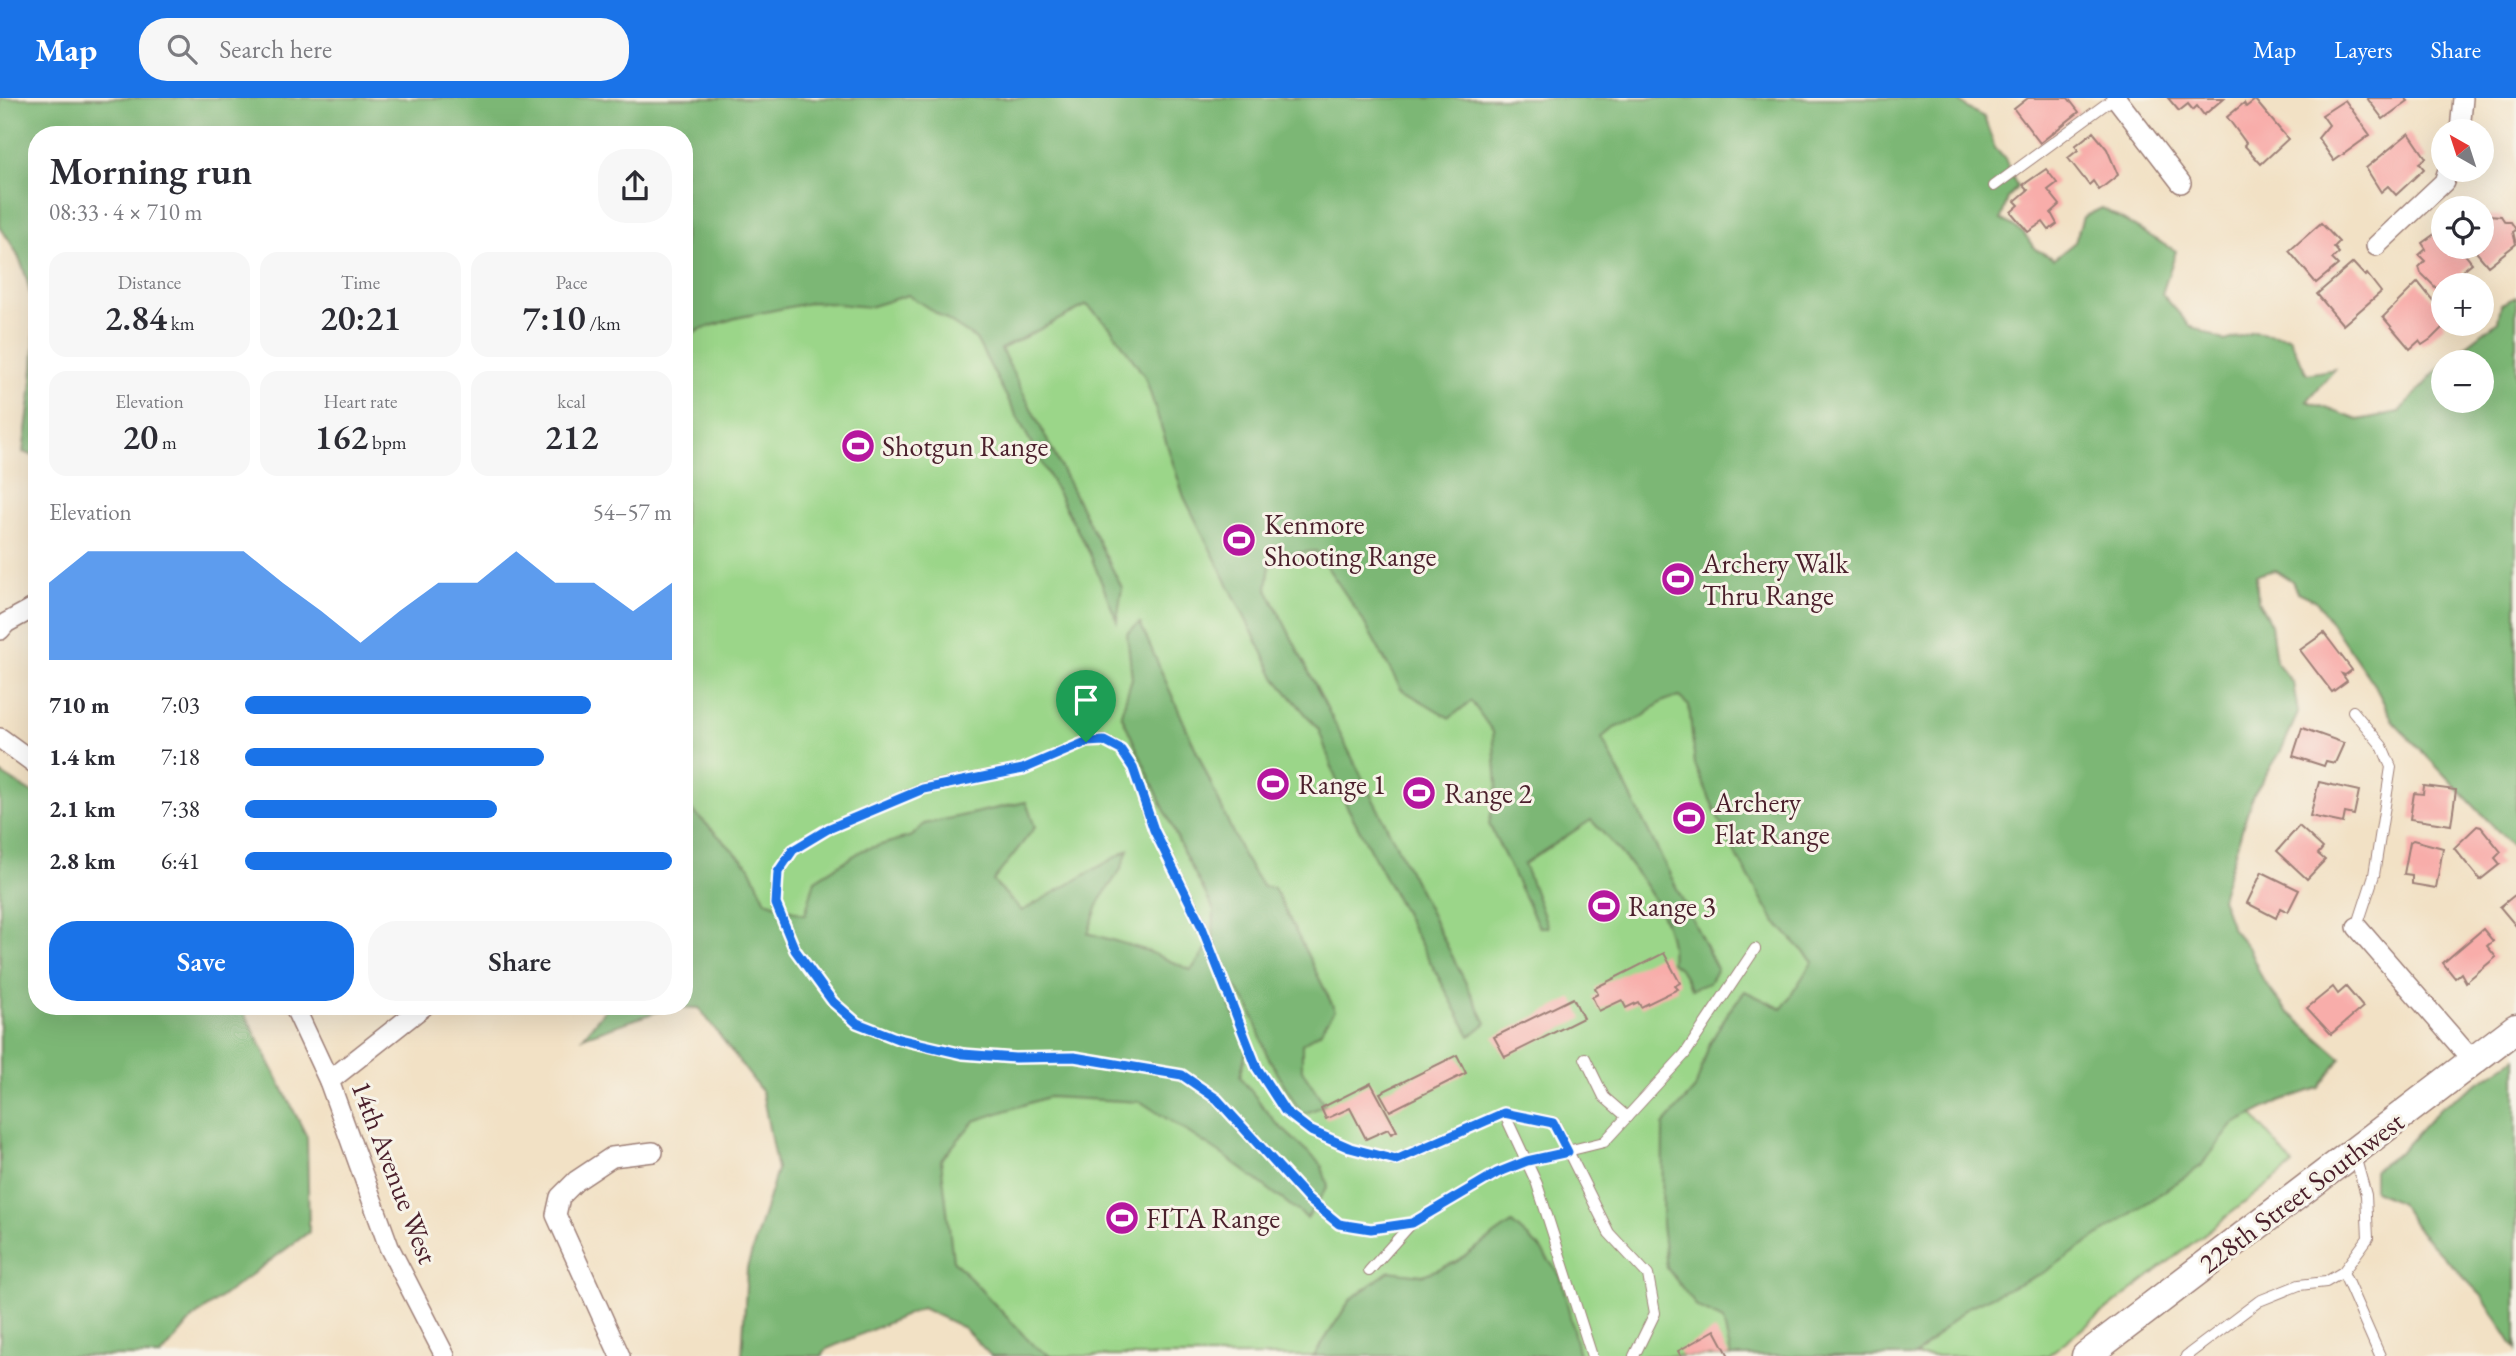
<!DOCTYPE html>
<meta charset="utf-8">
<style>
body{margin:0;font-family:"EB Garamond",serif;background:#f7f7f7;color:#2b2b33;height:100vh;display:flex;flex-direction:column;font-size:26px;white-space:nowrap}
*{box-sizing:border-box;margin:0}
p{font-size:23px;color:#7c7c81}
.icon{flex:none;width:38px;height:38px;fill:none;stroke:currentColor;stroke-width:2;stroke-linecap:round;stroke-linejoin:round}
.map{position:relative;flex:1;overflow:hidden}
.panel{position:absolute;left:28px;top:28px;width:665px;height:889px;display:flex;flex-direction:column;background:#fff;border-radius:28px;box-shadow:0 7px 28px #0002}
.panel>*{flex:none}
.needle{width:46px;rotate:321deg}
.tools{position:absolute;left:2431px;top:21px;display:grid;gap:14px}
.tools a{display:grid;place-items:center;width:63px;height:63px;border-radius:50%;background:#fff;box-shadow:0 7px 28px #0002;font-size:35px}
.pin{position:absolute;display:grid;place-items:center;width:60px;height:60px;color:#fff;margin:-72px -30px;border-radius:50% 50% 50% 0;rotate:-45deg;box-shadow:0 0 7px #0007}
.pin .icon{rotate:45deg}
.round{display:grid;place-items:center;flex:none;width:74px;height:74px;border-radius:28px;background:#f7f7f7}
.head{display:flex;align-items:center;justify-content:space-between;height:119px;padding:0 21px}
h1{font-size:38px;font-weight:600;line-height:52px}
.figures{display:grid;grid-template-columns:repeat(3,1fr);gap:10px;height:119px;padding:7px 21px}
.figures div{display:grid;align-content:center;border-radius:18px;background:#f7f7f7;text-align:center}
.figures b{font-size:35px;font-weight:600}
.figures small{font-size:19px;font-weight:400}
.figures p{font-size:19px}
.chart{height:196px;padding:14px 21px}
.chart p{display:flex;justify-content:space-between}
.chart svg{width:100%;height:126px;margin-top:7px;fill:#1a73e8;opacity:.7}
.cta{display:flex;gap:14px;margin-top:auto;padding:14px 21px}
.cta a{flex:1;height:80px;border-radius:28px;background:#1a73e8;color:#fff;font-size:28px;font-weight:600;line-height:80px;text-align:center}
.cta a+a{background:#f7f7f7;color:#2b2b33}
ul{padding:0 21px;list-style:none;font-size:23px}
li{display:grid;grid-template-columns:112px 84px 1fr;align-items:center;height:52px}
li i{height:18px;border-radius:9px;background:#1a73e8}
header{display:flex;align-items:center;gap:42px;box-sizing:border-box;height:98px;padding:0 35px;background:#1a73e8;color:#fff}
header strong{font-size:33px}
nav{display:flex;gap:38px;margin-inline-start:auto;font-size:24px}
.search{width:490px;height:63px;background:#f7f7f7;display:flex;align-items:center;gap:18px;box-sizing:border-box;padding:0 24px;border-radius:28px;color:#7c7c81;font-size:26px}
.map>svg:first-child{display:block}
</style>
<header>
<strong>Map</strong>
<div class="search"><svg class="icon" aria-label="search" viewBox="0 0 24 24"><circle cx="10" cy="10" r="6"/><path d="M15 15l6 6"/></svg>Search here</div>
<nav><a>Map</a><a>Layers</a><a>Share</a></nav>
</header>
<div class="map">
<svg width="2516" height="1258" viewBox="0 0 2516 1258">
<rect width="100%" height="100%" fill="#f7f3e8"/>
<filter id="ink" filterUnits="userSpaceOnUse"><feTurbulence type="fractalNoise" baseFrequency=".0143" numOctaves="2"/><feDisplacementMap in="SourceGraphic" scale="14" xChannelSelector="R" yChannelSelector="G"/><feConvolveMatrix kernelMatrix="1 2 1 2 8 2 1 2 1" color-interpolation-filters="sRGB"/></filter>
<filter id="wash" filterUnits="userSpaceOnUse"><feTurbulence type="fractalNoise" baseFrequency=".00686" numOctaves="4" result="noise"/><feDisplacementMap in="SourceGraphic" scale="28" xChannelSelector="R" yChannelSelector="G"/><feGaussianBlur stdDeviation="1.57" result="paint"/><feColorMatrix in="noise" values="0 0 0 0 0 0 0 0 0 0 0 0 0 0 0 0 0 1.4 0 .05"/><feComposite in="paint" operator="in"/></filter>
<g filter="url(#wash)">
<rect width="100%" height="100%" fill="#f2e1c5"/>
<polygon fill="#9bd689" stroke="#727a5a" stroke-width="2" points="470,0 1441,0 2293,1067 2047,1258 1001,1258 684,848 684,37 422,37"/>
<g fill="#7cb775" stroke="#636b50" stroke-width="2">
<path d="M0 0H1957L1968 11 1984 19 1995 50 2005 61 2017 89 2008 100 2001 121 2023 134 2035 151 2054 161 2075 144 2083 119 2102 110 2176 153 2162 196 2190 228 2225 243 2254 234 2289 239 2307 276 2335 271 2307 303 2358 322 2399 314 2443 266V303H2482V264H2445L2498 223 2501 206 2516 199V752L2393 623 2376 590 2316 503 2297 494 2292 483 2275 472 2256 477 2258 503 2271 527 2276 564 2293 585 2298 615 2281 653 2252 699 2221 800 2232 830 2248 849 2263 882 2286 912 2341 960 2319 990 2280 1003 2234 1026 2201 1068 2045 1174 1966 1210 1915 1258H1731L1723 1222 1697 1209 1667 1170 1662 1127 1663 1027 1695 991 1709 947 1728 914 1745 893 1782 911 1813 863 1775 824 1728 743 1695 667 1689 608 1679 599C1653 603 1655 614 1636 622 1620 629 1616 626 1602 640L1717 871 1709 885 1692 891 1681 872 1671 864C1677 815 1623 756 1591 722L1524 766 1548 829H1539L1489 726 1497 688 1493 634 1471 603 1450 620 1401 591 1361 519 1316 453 1271 457 1267 491 1486 925 1470 938 1343 701 1319 632 1276 581 1184 399 1145 279 1110 229 1087 207 1001 251 1122 490 1117 523 1090 456 976 241 908 197 869 209 814 204 736 220 699 232 684 243V37H37V359L23 354C32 284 51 189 0 130Z"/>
<polygon points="1140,525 1243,758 1263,789 1274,790 1335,912 1320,934 1302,946 1302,972 1325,1007 1302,1017 1267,957 1250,910 1226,876 1231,909 1248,945 1240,979 1277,1026 1321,1066 1328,1088 1307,1120 1226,1059 1141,1004 1048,999 974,1023 941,1062 953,1162 1033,1247 1051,1258 991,1258 964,1230 922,1210 827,1251 822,1258 742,1258 747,1170 777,1072 762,994 699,910 671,909 583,939 608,908 684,908 684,704 750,769 766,803 805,817 815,782 863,752 912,738 924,726 1026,704 1035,729 993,783 1022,813 1128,752 1121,771 1100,802 1088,835 1145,852 1191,872 1213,843 1214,812 1184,755 1121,616 1132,580 1127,535"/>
<polygon points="0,675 37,698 37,908 241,908 307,1039 309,1134 193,1220 161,1258 0,1258"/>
<polygon points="2516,960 2516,1252 2482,1198 2420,1134 2399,1104 2374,1093 2374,1072 2401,1053 2439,1011"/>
<polygon points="1512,1125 1539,1149 1561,1179 1579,1258 1314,1258 1351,1201 1389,1173 1423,1177 1456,1164"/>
</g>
<g id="blocks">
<g fill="#f8adaa">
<polygon points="2028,0 2068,0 2079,14 2040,45 2014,11"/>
<polygon points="2168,0 2224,0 2204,17 2197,8 2193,12 2188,6 2179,13"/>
<polygon points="2367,0 2405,0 2408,3 2383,21"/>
<polygon points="2255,2 2288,41 2261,66 2244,47 2246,45 2227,19 2244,5 2246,9"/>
<polygon points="2345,2 2370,37 2334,63 2318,40 2329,27 2322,17"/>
<polygon points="2093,34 2107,51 2118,77 2099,92 2093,83 2089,87 2068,60 2078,52 2075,48"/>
<polygon points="2409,35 2426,60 2419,65 2424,71 2396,97 2388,88 2381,94 2366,70"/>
<polygon points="2046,71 2057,85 2048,92 2060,107 2051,115 2057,126 2049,132 2043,124 2028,134 2011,114 2019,107 2015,103 2028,92 2023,87"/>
<polygon points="2488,117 2501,118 2505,124 2511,124 2516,132 2513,134 2516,146 2488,168 2472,149 2482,149 2482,122"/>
<polygon points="2321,125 2339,144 2334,149 2339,155 2332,161 2338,167 2316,185 2289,153"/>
<polygon points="2443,130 2443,149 2459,149 2472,165 2461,174 2464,177 2438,192 2421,175 2419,169 2425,163 2419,157 2426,151 2422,145"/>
<polygon points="2353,165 2365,178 2367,176 2381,194 2343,227 2317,196"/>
<polygon points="2418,184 2443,215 2443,226 2446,226 2431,241 2422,247 2419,243 2410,251 2383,219"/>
<polygon points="2324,535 2352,572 2345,577 2342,576 2347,583 2332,594 2300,552"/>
<polygon points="2302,630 2344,645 2335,665 2326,663 2324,668 2293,658"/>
<polygon points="2319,684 2359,693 2354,717 2345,715 2343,725 2310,718"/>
<polygon points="2424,688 2456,692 2451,727 2410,721 2414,695 2423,696"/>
<polygon points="2299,728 2323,750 2318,756 2325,762 2307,781 2277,753"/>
<polygon points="2477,728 2481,729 2501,754 2495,760 2500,766 2480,782 2454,750"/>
<polygon points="2413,742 2443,750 2436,790 2412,786 2412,777 2404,776 2410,744"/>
<polygon points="2262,774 2299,792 2288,814 2280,810 2276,820 2247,805"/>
<polygon points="2516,796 2516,828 2500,809"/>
<polygon points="2483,831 2493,843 2487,848 2496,859 2466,884 2461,875 2455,880 2443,865"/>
<polygon points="1664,855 1680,885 1675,888 1678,891 1641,909 1638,904 1626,910 1622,902 1599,913 1592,899 1598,896 1595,890"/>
<polygon points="2333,889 2338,896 2346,889 2363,909 2331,936 2307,910"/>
<polygon points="1573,900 1583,920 1505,959 1494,939"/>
<polygon points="1457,957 1466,975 1390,1013 1380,995"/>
<polygon points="1371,985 1397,1033 1391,1036 1388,1031 1366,1041 1350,1010 1326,1021 1321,1010"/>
<polygon points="1715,1232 1729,1258 1681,1258 1678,1253"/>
</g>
</g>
</g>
<g filter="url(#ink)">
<use href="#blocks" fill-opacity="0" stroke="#9e8078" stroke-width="2"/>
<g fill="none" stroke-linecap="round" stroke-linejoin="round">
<g stroke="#9e8078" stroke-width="12">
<g id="lane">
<polyline points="1994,88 2114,0"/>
<polyline points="2353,613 2382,648 2391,669 2374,777 2357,829"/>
<polyline points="1585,960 1604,999 1627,1019"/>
<polyline points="1504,1015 1537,1086 1592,1258"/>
<polyline points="1412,1125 1371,1131 1339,1126 1307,1100 1217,1001 1182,977 1074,959 1015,960 963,956 898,941 857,925 833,904 795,852 776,806 778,774 793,752 828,731 924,690 1023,671 1086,644 1104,643 1121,652 1133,670 1154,732 1201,826 1257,970 1285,1013 1311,1033 1350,1050 1396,1062 1504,1015 1554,1025 1609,1135 1648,1177 1655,1215 1634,1258"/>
<polyline points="1369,1173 1412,1125 1497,1075 1527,1063 1604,1044 1685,956 1755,851"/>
<polyline points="2343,1174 2380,1258"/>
<polyline points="2186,1258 2259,1203 2299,1187 2326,1184 2343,1174 2368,1140 2366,1097 2355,1058"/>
</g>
</g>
<g stroke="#9e8078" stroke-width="22">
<g id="street">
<polyline points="2116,0 2181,85"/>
<polyline points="2460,33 2463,0"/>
<polyline points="2376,148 2444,84 2448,72"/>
<polyline points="0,532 6,525 37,508"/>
<polyline points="0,640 37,667"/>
<polyline points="2357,829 2473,963"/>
<polyline points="294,908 329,983 389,1149 445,1258"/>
<polyline points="329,983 424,908"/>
<polyline points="620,1258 556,1117 560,1099 576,1083 612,1059 653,1054"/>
</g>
</g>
<g stroke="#9e8078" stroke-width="31">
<polyline id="secondary" points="2086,1258 2516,930"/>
</g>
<use href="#lane" stroke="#fff" stroke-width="10"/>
<use href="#street" stroke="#fff" stroke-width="19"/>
<use href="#secondary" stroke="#fff" stroke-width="28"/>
</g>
</g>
<g fill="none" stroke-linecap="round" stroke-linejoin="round" filter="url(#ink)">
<g stroke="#fff" stroke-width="14">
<polygon id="route" points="1104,643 1121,652 1133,670 1154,732 1201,827 1257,970 1285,1013 1311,1033 1350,1050 1396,1062 1504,1015 1553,1025 1568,1054 1527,1063 1497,1075 1412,1125 1371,1131 1339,1126 1307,1100 1217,1001 1182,977 1074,959 1015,960 963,956 898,941 857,925 833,904 795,852 776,806 778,774 793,752 828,731 923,691 1023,671 1086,644"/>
</g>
<use href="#route" stroke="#1a73e8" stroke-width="9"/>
</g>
<defs>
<g id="stadium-disc" transform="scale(1.75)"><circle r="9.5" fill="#b5179e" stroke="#f7f3e8"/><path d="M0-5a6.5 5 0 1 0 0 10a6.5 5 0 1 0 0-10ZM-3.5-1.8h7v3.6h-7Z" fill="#fff"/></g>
</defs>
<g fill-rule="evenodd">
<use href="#stadium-disc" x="858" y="348"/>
<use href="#stadium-disc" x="1239" y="442"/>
<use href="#stadium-disc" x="1678" y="481"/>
<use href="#stadium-disc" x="1273" y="686"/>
<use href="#stadium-disc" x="1419" y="695"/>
<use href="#stadium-disc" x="1689" y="720"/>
<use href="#stadium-disc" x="1604" y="808"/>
<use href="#stadium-disc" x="1122" y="1120"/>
</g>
<g text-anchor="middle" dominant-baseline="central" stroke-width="6" stroke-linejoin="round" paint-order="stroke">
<g font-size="28" fill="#4a1f2b" stroke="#f7f3e8" text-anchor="start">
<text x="882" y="348">Shotgun Range</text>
<text x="1264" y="426">Kenmore<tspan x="1264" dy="32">Shooting Range</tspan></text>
<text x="1702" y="465">Archery Walk<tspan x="1702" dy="32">Thru Range</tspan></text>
<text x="1298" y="686">Range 1</text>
<text x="1444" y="695">Range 2</text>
<text x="1714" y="704">Archery<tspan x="1714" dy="32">Flat Range</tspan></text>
<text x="1628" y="808">Range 3</text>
<text x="1146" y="1120">FITA Range</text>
</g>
<g font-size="28" fill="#4a1f2b" stroke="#f7f3e8">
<text transform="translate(395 1074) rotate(69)">14th Avenue West</text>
<text transform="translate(2301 1094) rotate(-37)">228th Street Southwest</text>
</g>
</g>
</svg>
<div class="tools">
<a><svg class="needle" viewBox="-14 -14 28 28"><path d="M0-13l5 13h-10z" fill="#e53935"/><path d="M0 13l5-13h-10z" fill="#7c7c81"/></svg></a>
<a><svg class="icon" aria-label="locate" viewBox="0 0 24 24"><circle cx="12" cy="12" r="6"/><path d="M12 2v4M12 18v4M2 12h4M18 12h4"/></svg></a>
<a>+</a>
<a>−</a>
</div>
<div class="pin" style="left:1086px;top:644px;background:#1e9e55"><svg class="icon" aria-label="arrive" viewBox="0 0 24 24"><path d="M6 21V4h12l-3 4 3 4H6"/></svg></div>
<section class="panel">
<div class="head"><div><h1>Morning run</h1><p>08:33 · 4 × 710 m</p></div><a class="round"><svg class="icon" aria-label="share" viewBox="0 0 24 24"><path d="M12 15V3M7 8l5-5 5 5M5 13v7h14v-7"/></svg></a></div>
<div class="figures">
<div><p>Distance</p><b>2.84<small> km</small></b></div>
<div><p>Time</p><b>20:21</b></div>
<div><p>Pace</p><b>7:10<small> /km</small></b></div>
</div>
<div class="figures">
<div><p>Elevation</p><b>20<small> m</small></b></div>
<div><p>Heart rate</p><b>162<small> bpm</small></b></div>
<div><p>kcal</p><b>212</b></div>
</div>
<div class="chart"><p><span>Elevation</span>54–57 m</p>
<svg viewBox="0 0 160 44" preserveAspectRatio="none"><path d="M0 44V17L10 6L20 6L30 6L40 6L50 6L60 17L70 27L80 38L90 27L100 17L110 17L120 6L130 17L140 17L150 27L160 17V44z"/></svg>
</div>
<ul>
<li><b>710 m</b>7:03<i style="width:81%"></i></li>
<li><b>1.4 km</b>7:18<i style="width:70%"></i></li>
<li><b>2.1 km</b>7:38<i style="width:59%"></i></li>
<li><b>2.8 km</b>6:41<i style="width:100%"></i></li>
</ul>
<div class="cta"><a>Save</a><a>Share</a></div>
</section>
</div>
